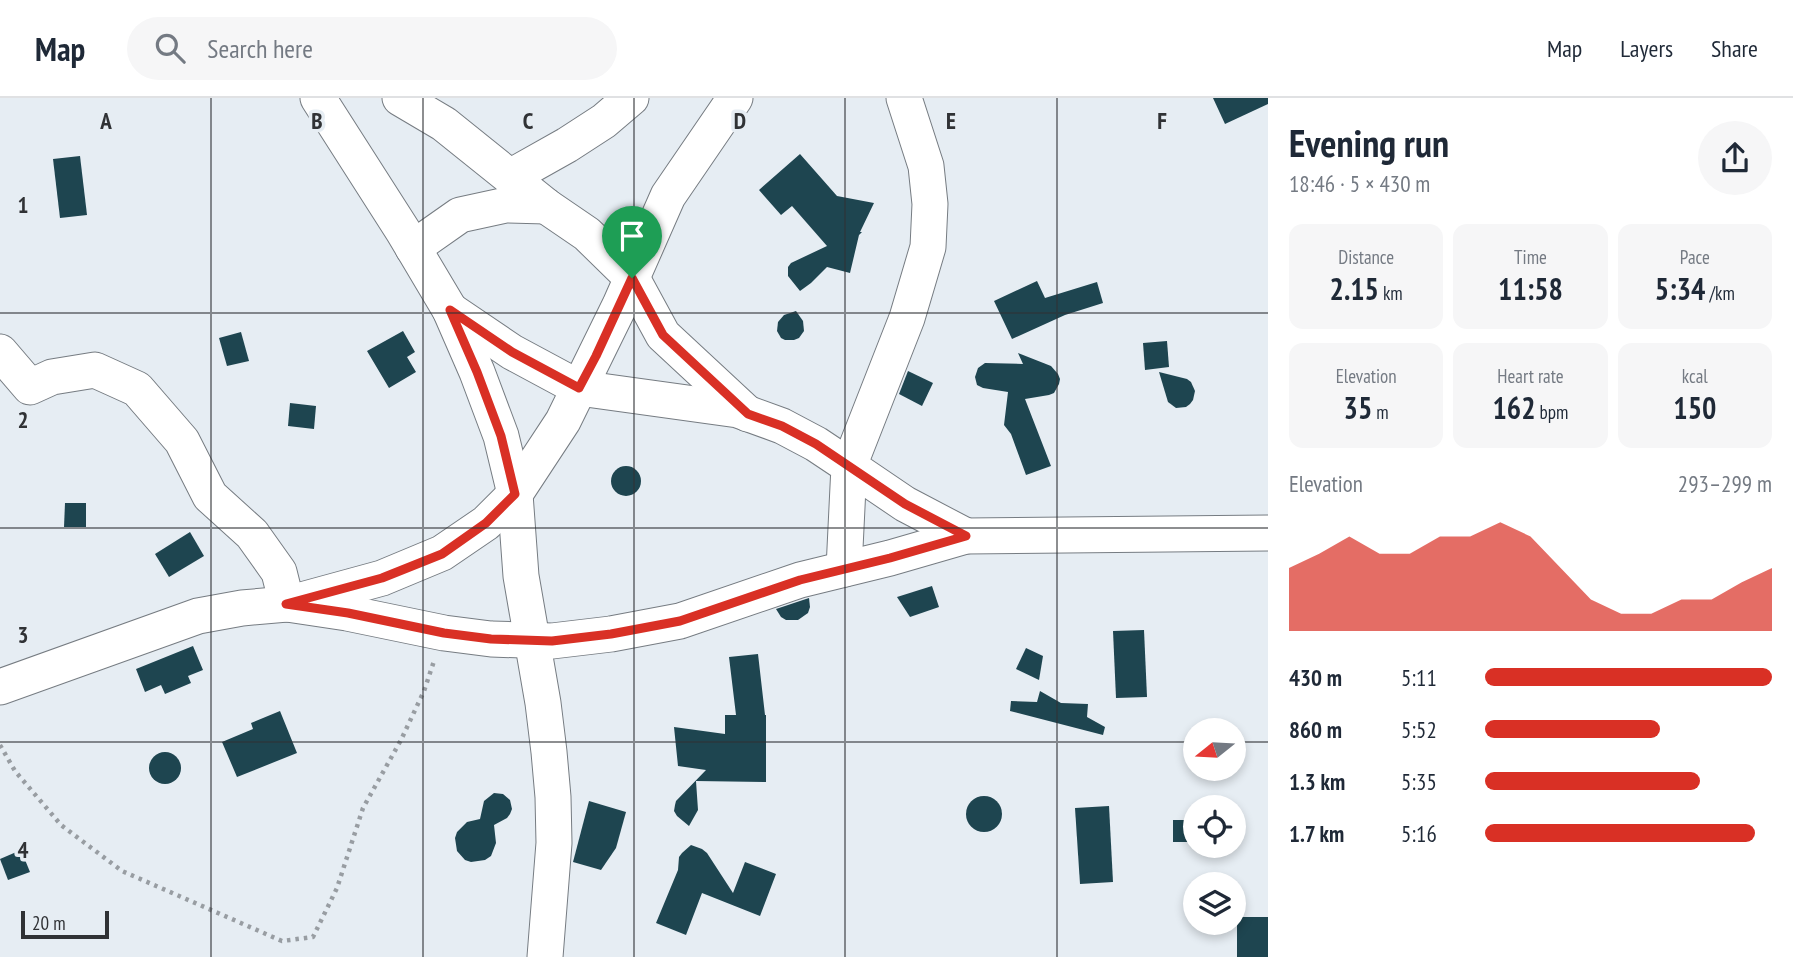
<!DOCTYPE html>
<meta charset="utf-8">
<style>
body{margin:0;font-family:"PT Sans Narrow",sans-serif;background:#f6f6f7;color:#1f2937;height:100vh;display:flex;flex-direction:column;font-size:26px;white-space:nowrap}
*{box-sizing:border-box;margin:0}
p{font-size:23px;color:#747a83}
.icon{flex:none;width:38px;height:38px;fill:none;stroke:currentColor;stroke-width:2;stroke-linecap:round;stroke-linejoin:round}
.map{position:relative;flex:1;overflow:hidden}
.sheet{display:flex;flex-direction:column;background:#fff;width:525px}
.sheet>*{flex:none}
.needle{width:46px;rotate:252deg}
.buttons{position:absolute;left:1183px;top:620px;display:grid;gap:14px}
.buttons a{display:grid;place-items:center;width:63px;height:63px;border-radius:50%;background:#fff;box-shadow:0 4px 10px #0003;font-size:35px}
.scale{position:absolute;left:21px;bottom:18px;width:88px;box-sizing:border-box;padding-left:7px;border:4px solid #303235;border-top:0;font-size:19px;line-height:24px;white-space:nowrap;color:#303235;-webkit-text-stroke:5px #e6edf3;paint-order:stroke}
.pin{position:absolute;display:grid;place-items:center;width:60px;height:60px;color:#fff;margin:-72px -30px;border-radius:50% 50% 50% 0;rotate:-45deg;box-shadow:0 0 7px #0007}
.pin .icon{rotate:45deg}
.round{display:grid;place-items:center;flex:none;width:74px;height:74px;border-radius:37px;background:#f6f6f7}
.summary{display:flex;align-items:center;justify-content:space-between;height:119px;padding:0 21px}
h1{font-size:38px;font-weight:800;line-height:52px}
.figures{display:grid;grid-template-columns:repeat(3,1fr);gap:10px;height:119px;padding:7px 21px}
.figures div{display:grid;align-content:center;border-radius:14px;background:#f6f6f7;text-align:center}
.figures b{font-size:30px;font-weight:800}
.figures small{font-size:19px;font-weight:400}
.figures p{font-size:19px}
.chart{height:196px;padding:14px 21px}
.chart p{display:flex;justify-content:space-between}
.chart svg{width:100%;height:126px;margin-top:7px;fill:#d93025;opacity:.7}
ul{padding:0 21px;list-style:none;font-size:23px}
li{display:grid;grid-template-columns:112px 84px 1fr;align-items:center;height:52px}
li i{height:18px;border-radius:9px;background:#d93025}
header{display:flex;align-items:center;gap:42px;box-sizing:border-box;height:98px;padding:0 35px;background:#fff;border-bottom:2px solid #e0e1e3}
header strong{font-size:33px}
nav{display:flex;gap:38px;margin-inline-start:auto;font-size:24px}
.search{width:490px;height:63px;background:#f6f6f7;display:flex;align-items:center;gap:18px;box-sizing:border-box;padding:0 24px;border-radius:38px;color:#747a83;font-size:26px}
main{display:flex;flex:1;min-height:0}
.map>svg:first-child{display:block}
</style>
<header>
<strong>Map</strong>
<div class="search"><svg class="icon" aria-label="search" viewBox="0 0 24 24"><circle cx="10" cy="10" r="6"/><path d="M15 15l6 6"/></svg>Search here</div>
<nav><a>Map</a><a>Layers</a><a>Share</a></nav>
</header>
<main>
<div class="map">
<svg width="1268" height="859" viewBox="0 0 1268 859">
<rect width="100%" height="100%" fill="#e6edf3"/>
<g fill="#1e4550">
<polygon points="1213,0 1268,0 1268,6 1225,26"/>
<polygon points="800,56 837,98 874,105 861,132 860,134 862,134 859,137 850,175 827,169 811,185 800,193 788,178 788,169 791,165 827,148 792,108 781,117 759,92"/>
<polygon points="80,58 87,117 60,120 53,61"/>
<polygon points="1037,183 1045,200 1097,184 1103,205 1065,217 1012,241 994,203"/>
<polygon points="796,213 803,223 804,233 799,240 794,242 785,242 781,240 777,233 778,224 784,217"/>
<polygon points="403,233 415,254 407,259 416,274 389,290 367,253"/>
<polygon points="241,234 249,263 227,268 219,240"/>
<polygon points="1167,243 1169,269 1145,272 1143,245"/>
<polygon points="1018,255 1051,268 1058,276 1060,281 1059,286 1054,295 1049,297 1025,301 1051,368 1026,377 1011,336 1004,327 1008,294 983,290 977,287 975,279 978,270 985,265 1023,266"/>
<polygon points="908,273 933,285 922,308 899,296"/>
<polygon points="1159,274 1187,281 1191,284 1195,293 1193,302 1190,306 1186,309 1176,310 1168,304"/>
<polygon points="290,305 316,308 314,331 288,328"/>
<circle cx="626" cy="383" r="15"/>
<polygon points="65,405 86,405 86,429 64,429"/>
<polygon points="190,434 204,458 169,479 155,456"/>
<polygon points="932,488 939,509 910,519 897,499"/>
<polygon points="809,500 810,509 808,515 798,522 786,522 781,519 776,511"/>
<polygon points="1144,532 1147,599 1116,600 1113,533"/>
<polygon points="193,548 203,572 188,578 191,585 165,596 161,587 145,594 136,571"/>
<polygon points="1026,550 1043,558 1039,582 1016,571"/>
<polygon points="758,556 765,617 766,617 766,684 696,683 698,712 689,728 677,718 674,713 675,707 676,703 706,672 678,668 674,629 725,636 725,617 736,617 729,559"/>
<polygon points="1040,593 1061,605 1088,606 1087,619 1105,629 1103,637 1010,613 1011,603 1037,604"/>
<polygon points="280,613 297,655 237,679 222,644 253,631 251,625"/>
<circle cx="165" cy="670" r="16"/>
<polygon points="494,695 503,696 510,702 512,711 510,716 507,720 494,727 496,745 491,758 485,762 471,764 465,762 457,753 455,740 457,734 467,724 480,721 484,703"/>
<circle cx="984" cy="716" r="18"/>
<polygon points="589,703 626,714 616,750 601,772 573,764"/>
<polygon points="1109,708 1113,784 1080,786 1075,710"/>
<rect x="1173" y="722" width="22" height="22"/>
<polygon points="691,747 702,751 707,755 733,795 745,764 776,776 760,818 702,795 686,837 656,825 678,772 679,759 682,755"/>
<polygon points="21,752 30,774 8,782 0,761"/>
<rect x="1237" y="819" width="31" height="40"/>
</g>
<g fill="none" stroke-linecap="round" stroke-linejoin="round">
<g stroke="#767c82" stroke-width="37">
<g id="street">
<polyline points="318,0 403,133 450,212 477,274 501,338 515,396 521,478 543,605 549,654 553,699 554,745 545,859"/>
<polyline points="400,0 444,26 546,108 587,136 632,180 663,237 748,316"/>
<polyline points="904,0 926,68 930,106 928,149 907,220 849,368 905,406 966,438"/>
<polyline points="510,79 567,47 604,23 631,0"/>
<polyline points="413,150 460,117 506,107 546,108"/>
<polyline points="450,212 512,254 579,290 738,312 782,328 816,346 849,368 844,471"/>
<polyline points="0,254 30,289 52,279 95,272 137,291 182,343 210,398 252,436 279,474 287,506 347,515 444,535 491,541 552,543 611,536 680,523 800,482 890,460 966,438 1268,435"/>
<polyline points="0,589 198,518 242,510 287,506 382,480 442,455 486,425 515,396 563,323 620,207 668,98 735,0"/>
</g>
</g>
<polyline stroke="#989da2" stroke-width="4.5" stroke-dasharray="3.5 5" stroke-linecap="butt" points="0,647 15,673 61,727 122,773 282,843 313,839 337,790 363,710 401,642 424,593 434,563"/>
<use href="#street" stroke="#fff" stroke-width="35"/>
</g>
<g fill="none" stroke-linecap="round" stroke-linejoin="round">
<g stroke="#fff" stroke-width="14">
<polygon id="route" points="632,180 663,237 748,316 782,328 816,346 905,406 966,438 890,460 800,482 680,523 611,536 552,543 491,541 444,535 348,515 286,506 382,480 442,456 486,425 515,396 501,338 477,274 450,212 512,254 579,290 596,258"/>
</g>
<use href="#route" stroke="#d93025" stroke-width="9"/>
</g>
<path fill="none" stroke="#303235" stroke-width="2" stroke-opacity="0.55" d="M211 0V859M423 0V859M634 0V859M845 0V859M1057 0V859M0 215H1268M0 430H1268M0 644H1195M1234 644H1268"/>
<g font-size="23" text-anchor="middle" font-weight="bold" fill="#303235" stroke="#e6edf3" stroke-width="7" stroke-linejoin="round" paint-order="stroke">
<text x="106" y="31">A</text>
<text x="317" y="31">B</text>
<text x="528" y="31">C</text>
<text x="740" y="31">D</text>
<text x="951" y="31">E</text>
<text x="1162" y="31">F</text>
<text x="23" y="115">1</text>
<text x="23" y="330">2</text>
<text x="23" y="545">3</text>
<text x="23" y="760">4</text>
</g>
</svg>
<div class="buttons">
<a><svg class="needle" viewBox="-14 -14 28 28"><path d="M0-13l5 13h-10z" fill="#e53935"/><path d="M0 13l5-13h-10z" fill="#747a83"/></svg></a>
<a><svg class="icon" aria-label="locate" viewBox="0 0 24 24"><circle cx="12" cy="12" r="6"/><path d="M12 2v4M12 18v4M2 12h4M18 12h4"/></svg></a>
<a><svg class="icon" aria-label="layers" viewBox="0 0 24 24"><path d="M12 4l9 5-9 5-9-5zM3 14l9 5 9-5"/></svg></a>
</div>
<div class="scale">20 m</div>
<div class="pin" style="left:632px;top:180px;background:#1e9e55"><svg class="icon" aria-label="arrive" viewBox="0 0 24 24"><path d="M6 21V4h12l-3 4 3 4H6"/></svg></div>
</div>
<section class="sheet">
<div class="summary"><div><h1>Evening run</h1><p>18:46 · 5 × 430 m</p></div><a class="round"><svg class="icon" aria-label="share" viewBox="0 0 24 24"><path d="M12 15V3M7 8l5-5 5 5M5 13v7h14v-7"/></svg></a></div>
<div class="figures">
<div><p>Distance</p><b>2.15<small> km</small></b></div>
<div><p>Time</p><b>11:58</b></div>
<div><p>Pace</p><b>5:34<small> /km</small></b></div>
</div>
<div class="figures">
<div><p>Elevation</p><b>35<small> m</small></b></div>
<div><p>Heart rate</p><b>162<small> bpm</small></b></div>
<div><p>kcal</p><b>150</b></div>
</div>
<div class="chart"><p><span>Elevation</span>293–299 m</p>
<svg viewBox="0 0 160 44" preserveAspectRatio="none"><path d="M0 44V22L10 17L20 11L30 17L40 17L50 11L60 11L70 6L80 11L90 22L100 33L110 38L120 38L130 33L140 33L150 27L160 22V44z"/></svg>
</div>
<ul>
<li><b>430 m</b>5:11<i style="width:100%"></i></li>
<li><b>860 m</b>5:52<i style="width:61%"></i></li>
<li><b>1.3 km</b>5:35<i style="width:75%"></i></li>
<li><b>1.7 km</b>5:16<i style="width:94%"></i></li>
</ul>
</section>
</main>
